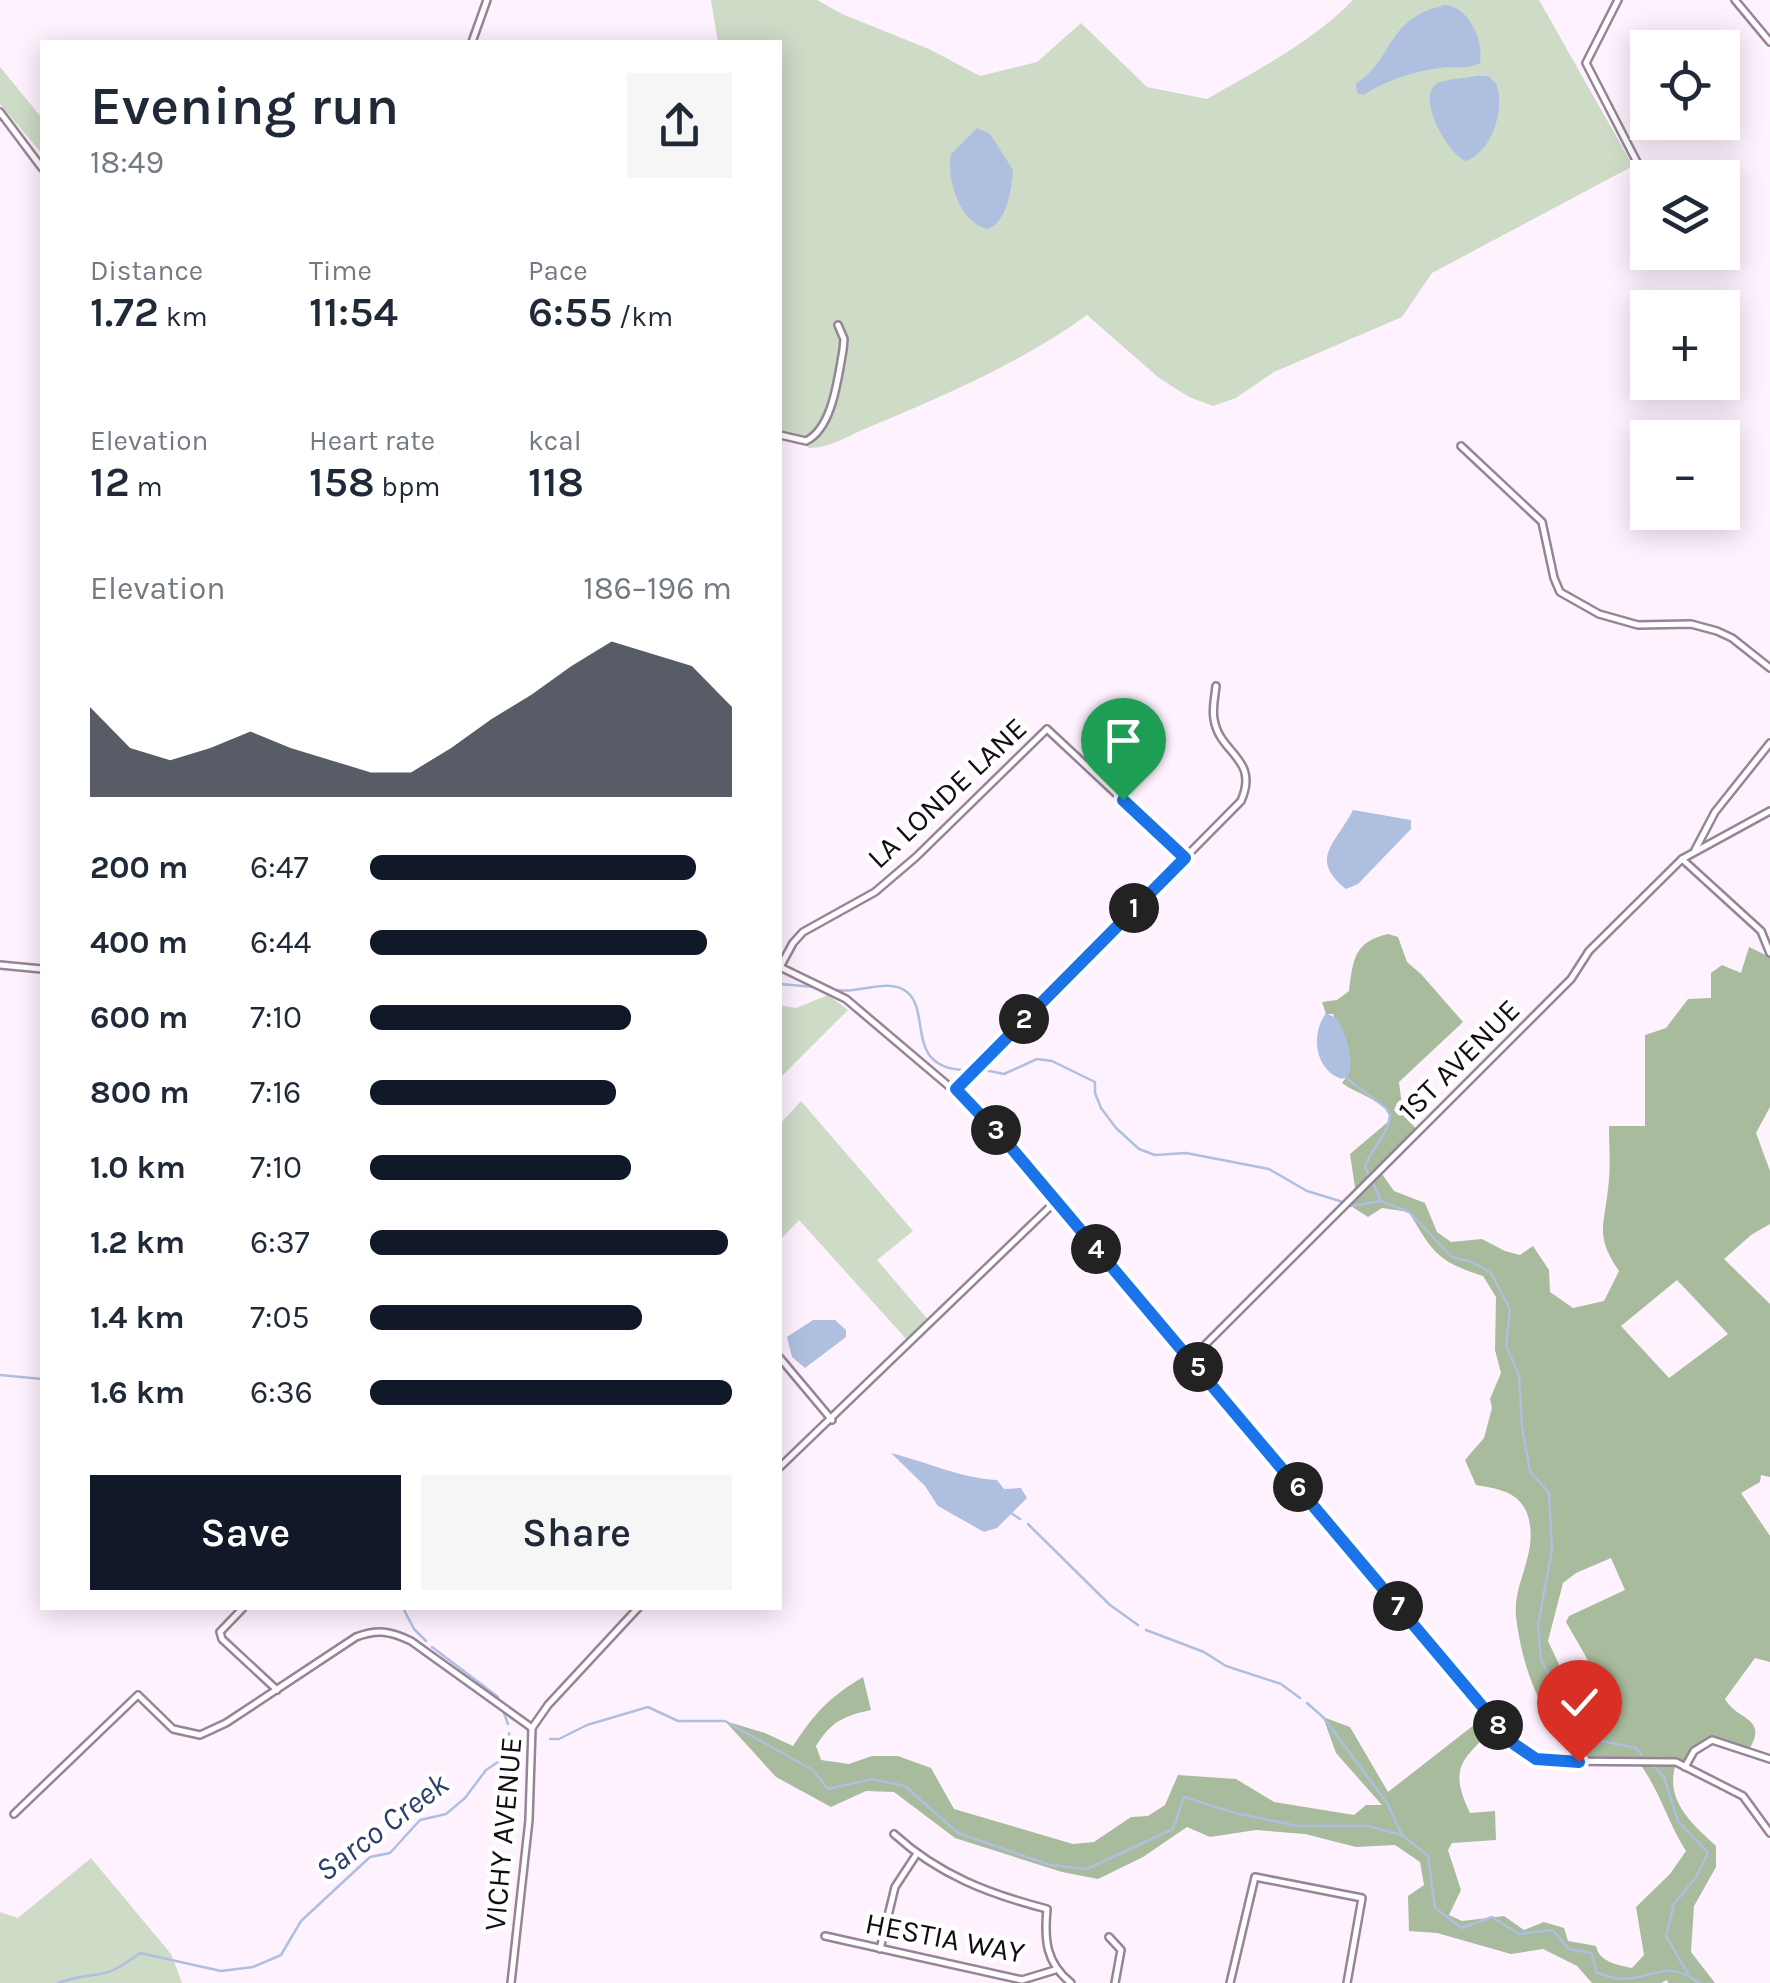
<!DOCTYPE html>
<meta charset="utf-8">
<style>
body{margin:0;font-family:Karla,sans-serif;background:#f6f6f7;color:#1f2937;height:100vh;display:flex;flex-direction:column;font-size:38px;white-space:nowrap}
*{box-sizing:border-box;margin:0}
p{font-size:32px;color:#747a83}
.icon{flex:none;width:55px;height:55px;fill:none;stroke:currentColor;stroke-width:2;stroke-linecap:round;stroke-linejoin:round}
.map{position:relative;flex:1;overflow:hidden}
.drawer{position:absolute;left:40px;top:40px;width:742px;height:1570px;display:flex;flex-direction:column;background:#fff;border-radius:0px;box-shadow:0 5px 25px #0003}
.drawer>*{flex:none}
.fabs{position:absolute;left:1630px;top:30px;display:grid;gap:20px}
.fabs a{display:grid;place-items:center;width:110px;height:110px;border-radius:0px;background:#fff;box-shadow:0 5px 25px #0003;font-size:50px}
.pin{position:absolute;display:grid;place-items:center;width:85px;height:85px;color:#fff;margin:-102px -42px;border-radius:50% 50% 50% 0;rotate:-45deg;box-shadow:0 0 10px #0007}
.pin .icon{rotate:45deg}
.km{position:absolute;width:50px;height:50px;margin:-25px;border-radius:50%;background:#222;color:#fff;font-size:28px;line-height:50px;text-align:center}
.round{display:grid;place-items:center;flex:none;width:105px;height:105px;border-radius:0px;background:#f6f6f7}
.head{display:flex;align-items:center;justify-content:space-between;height:170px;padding:0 50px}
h1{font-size:55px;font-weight:600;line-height:75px}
.figures{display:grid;grid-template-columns:repeat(3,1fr);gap:15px;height:170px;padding:10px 50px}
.figures div{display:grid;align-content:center}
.figures b{font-size:42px;font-weight:600}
.figures small{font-size:28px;font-weight:400}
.figures p{font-size:28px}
.chart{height:280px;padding:20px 50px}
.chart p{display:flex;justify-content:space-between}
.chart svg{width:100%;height:180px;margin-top:10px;fill:#111827;opacity:.7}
.button{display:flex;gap:20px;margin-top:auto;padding:20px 50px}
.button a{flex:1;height:115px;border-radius:0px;background:#111827;color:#fff;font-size:40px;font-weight:600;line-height:115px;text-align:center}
.button a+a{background:#f6f6f7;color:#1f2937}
ul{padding:0 50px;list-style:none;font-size:32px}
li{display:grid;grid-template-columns:160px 120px 1fr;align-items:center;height:75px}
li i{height:25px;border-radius:12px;background:#111827}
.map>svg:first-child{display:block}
</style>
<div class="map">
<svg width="1770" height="1983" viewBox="0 0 1770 1983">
<rect width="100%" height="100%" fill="#fff2ff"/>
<g fill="#cedbc7">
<path d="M711 0H817L842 14 929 49 980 76 1037 62 1081 23 1147 87 1207 99C1257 70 1312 42 1353 0H1539L1633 166 1432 273 1402 317 1274 372 1236 398 1213 406 1189 397 1159 378 1087 315C1021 363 942 397 867 428 847 436 831 448 809 448L780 429V42H718Z"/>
<polygon points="0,67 42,118 42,154 0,104"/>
<polygon points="828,995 848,1010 780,1078 780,1005 796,1008"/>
<polygon points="801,1101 913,1231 877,1260 930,1322 908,1341 799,1220 780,1240 780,1124"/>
<polygon points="91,1858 171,1954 182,1983 0,1983 0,1912 18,1918"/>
</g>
<path fill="#a8bb9c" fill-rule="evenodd" d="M1388 934 1398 937 1407 962 1421 974 1463 1022 1399 1082 1403 1114 1419 1132 1380 1171 1394 1191 1425 1203 1437 1232 1451 1242 1482 1239 1505 1251 1520 1255 1533 1246 1549 1270 1550 1292 1573 1308 1604 1301 1619 1271C1595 1236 1604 1227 1608 1189 1611 1169 1609 1146 1609 1126H1645V1035L1666 1028 1688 999 1711 998V973L1722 965 1741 973 1749 947 1770 957V1107L1756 1133 1770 1171V1224L1751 1235 1724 1259 1770 1304V1477L1761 1475 1760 1482 1741 1493 1770 1536V1662L1755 1658 1725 1699C1737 1721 1770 1717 1748 1751L1712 1740 1694 1751 1685 1767 1676 1763C1664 1800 1691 1823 1716 1846V1867L1694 1906 1691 1952 1715 1983H1668L1667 1980 1661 1983H1592L1577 1966 1543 1949 1511 1954 1437 1933 1409 1931 1408 1896 1424 1885 1420 1862 1395 1845 1356 1847 1305 1834 1256 1830 1210 1837 1187 1827 1143 1857 1098 1879 1062 1872 955 1838 894 1792 866 1791 831 1807 776 1777 725 1721 765 1733 793 1746C814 1714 829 1697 863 1677L871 1710C843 1716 831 1722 816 1746L821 1760 849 1764 872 1756H898L931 1768 954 1809 1073 1844 1094 1842 1131 1817 1148 1816 1165 1805 1178 1775 1236 1779 1274 1802 1354 1815 1366 1805H1382L1336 1753 1323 1717 1350 1727 1388 1792 1488 1714 1498 1725C1464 1758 1447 1766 1470 1813L1495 1811 1496 1840 1452 1843 1448 1850 1461 1890 1449 1915 1462 1921 1504 1916 1524 1930 1544 1922 1564 1928 1568 1941 1596 1946C1599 1962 1618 1965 1632 1968L1644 1955 1636 1907 1670 1874 1686 1851C1667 1821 1659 1788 1637 1760L1579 1762C1576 1752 1573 1742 1567 1734 1559 1724 1548 1715 1542 1704 1528 1680 1519 1644 1516 1616 1513 1583 1537 1556 1529 1520 1523 1492 1499 1489 1476 1485L1465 1460 1484 1438 1492 1408 1490 1399 1501 1373 1495 1350 1496 1297 1483 1276C1437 1261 1433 1253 1409 1212L1382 1208 1368 1217 1351 1206 1356 1194 1350 1154 1389 1121 1390 1115C1381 1099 1357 1094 1342 1083 1360 1061 1343 1038 1333 1014H1326L1322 1002 1337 1000 1349 991C1353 959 1354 942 1388 934ZM1677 1280 1728 1334 1669 1378 1621 1326ZM1611 1558 1625 1590 1569 1616 1566 1622 1613 1704 1612 1712 1600 1730 1583 1712 1578 1691 1571 1690 1548 1641 1563 1583 1576 1573Z"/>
<g fill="#afbfdf">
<path d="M1445 5C1469 7 1484 40 1480 63 1468 70 1455 66 1440 68 1414 71 1385 81 1363 95L1357 93 1356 84C1395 58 1385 19 1445 5Z"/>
<path d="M1476 76H1488L1496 83C1506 108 1492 152 1466 161 1450 156 1417 101 1435 85 1444 78 1465 79 1476 76Z"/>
<path d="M977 128 990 134 1013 170C1011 190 1008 220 988 229 960 224 946 179 951 154Z"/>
<path d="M1353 810 1411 820V829L1358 884 1346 889C1308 858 1336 844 1353 810Z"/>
<path d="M1326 1013 1338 1019C1346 1037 1354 1055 1349 1075L1342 1079C1315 1070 1310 1035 1326 1013Z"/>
<polygon points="813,1320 835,1320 846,1330 846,1337 805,1368 792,1357 787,1337"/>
<path d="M891 1453C927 1462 960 1478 997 1480L1004 1489 1021 1488 1027 1498 997 1528 984 1532 938 1506 925 1486Z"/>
</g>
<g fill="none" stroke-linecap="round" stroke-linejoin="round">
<g stroke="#afbfdf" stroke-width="2.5">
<polyline points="780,984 814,987"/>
<path d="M837 990C858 994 889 977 907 992 932 1012 903 1071 969 1070"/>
<polyline points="980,1069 1004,1074 1037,1059 1052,1061 1095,1082 1095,1093 1101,1108 1116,1128 1139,1149 1155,1155 1186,1153 1269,1169 1307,1191 1343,1202"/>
<path d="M1346 1078 1386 1108 1390 1115C1388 1137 1371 1147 1365 1167L1369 1175"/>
<polyline points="1373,1183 1381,1201 1409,1212 1452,1257 1472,1262 1491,1273 1510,1309 1506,1346 1519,1375 1522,1427 1530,1471 1549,1493 1552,1550 1538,1625 1541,1660 1573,1720 1602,1741 1636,1748 1642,1755"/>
<polyline points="1351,1206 1381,1201"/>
<polyline points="0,1375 42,1379"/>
<polyline points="1011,1513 1020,1519"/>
<polyline points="1028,1524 1110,1605 1138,1625"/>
<polyline points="403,1608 414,1629 426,1641"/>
<polyline points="1146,1630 1204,1652 1226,1666 1281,1684 1300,1698"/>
<polyline points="432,1647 498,1697"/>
<polyline points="1307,1703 1323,1717 1387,1803 1402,1835"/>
<polyline points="503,1710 508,1724"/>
<path d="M550 1739H559L587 1725 648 1707 678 1721H725L813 1770 828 1789 872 1779 905 1786 958 1833 1050 1865 1087 1869 1173 1829 1184 1797 1235 1813 1298 1826H1368L1402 1835 1428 1856 1435 1908 1462 1928 1492 1917 1519 1934 1553 1930 1569 1949 1591 1953 1597 1973C1604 1975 1614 1979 1621 1979 1654 1979 1667 1958 1699 1983"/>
<polyline points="1651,1763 1664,1777 1678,1821 1708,1853 1696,1877 1674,1904 1666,1936 1688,1974"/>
<path d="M58 1983C99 1969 101 1983 140 1953L221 1971 253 1967 281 1955 301 1921 370 1857 390 1853 420 1820 446 1814 465 1798 486 1770 510 1754 519 1751 510 1741 509 1733"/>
</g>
<g stroke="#968497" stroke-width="10">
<g id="minor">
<polyline points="1618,0 1586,63 1640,168 1642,187"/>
<polyline points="1735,0 1770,42"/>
<polyline points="472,42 487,0"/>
<polyline points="0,112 42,168"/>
<path d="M780 435 806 441C833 428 838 377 843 350L844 339 838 325"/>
<polyline points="1461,446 1542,522 1554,578 1560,592 1599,614 1638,625 1691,624 1717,631 1732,638 1770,668"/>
<polyline points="1695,850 1715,812 1770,743"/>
<polyline points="1682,859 1761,931 1770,953"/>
<polyline points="0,965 42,969"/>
<polyline points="780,967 846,999 983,1115 1520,1750 1533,1758 1549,1761 1676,1762 1743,1796 1770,1833"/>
<polyline points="780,967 793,943 803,932 875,892 916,857 1047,729 1185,858"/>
<path d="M956 1089 1241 801C1260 758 1219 754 1214 719 1212 709 1215 696 1216 686"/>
<polyline points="780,1358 832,1420"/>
<polyline points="1191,1359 1571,979 1589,951 1682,859 1770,811"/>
<polyline points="780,1467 1056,1201"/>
<polyline points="243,1608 220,1632 222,1639 277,1690"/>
<polyline points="1685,1767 1694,1751 1712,1740 1770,1759"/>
<path d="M14 1814 138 1695 173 1729 200 1735 226 1723 356 1637C378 1629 390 1631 411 1641L532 1728"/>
<path d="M894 1834C939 1875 989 1894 1047 1909 1044 1940 1046 1963 1071 1983"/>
<polyline points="825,1936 1022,1980 1055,1970"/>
<polyline points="1109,1937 1121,1950 1115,1983"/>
<polyline points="880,1949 895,1887 916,1855"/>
<polyline points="511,1983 529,1820 532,1728 548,1705 638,1608"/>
<polyline points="1230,1983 1255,1877 1362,1898 1347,1983"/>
</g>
</g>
<use href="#minor" stroke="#fff" stroke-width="5"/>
</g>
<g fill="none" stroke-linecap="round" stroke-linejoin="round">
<g stroke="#fff" stroke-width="20">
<polyline id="route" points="1123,800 1185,858 956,1089 1008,1144 1514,1744 1536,1759 1579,1762"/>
</g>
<use href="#route" stroke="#1a73e8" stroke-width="12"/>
</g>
<g text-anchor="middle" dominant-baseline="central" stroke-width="9" stroke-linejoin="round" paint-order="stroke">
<g font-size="30" fill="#130c13" stroke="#fff">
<text transform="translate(947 793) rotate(-43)">LA LONDE LANE</text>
<text transform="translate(1459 1060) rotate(-45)">1ST AVENUE</text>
<text transform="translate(503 1834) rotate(-85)">VICHY AVENUE</text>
<text transform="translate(945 1938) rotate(11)">HESTIA WAY</text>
</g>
<g font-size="32" font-style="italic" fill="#2c3f6b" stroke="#fff">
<text transform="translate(382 1827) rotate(-37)">Sarco Creek</text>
</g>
</g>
</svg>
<div class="fabs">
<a><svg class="icon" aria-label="locate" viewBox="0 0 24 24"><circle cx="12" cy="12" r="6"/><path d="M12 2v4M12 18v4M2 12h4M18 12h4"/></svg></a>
<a><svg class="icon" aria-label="layers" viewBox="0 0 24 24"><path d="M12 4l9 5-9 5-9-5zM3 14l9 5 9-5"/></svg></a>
<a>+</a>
<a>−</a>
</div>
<div class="pin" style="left:1123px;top:800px;background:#1e9e55"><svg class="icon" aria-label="arrive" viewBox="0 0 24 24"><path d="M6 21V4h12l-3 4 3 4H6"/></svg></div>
<div class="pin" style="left:1579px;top:1762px;background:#d93025"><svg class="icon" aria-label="check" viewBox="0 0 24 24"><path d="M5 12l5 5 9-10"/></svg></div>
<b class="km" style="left:1134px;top:908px">1</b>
<b class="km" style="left:1024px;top:1019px">2</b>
<b class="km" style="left:996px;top:1130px">3</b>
<b class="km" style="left:1096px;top:1249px">4</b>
<b class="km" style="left:1198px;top:1367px">5</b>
<b class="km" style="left:1298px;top:1487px">6</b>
<b class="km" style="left:1398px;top:1606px">7</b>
<b class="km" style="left:1498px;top:1725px">8</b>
<section class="drawer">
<div class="head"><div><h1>Evening run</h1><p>18:49</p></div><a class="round"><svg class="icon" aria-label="share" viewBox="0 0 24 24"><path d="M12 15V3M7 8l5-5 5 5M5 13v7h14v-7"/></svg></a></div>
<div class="figures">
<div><p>Distance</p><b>1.72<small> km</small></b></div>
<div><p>Time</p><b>11:54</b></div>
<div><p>Pace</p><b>6:55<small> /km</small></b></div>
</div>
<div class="figures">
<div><p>Elevation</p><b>12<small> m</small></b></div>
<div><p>Heart rate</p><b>158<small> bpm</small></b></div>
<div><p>kcal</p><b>118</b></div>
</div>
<div class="chart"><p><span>Elevation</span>186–196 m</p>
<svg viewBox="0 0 160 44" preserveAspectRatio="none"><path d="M0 44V22L10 32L20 35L30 32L40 28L50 32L60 35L70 38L80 38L90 32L100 25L110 19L120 12L130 6L140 9L150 12L160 22V44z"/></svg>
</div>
<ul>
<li><b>200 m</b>6:47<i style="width:90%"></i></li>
<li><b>400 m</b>6:44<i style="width:93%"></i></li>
<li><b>600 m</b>7:10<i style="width:72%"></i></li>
<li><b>800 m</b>7:16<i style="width:68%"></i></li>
<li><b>1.0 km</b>7:10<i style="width:72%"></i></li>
<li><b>1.2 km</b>6:37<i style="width:99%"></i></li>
<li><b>1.4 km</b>7:05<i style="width:75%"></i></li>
<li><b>1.6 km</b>6:36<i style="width:100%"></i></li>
</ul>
<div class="button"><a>Save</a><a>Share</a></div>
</section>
</div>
